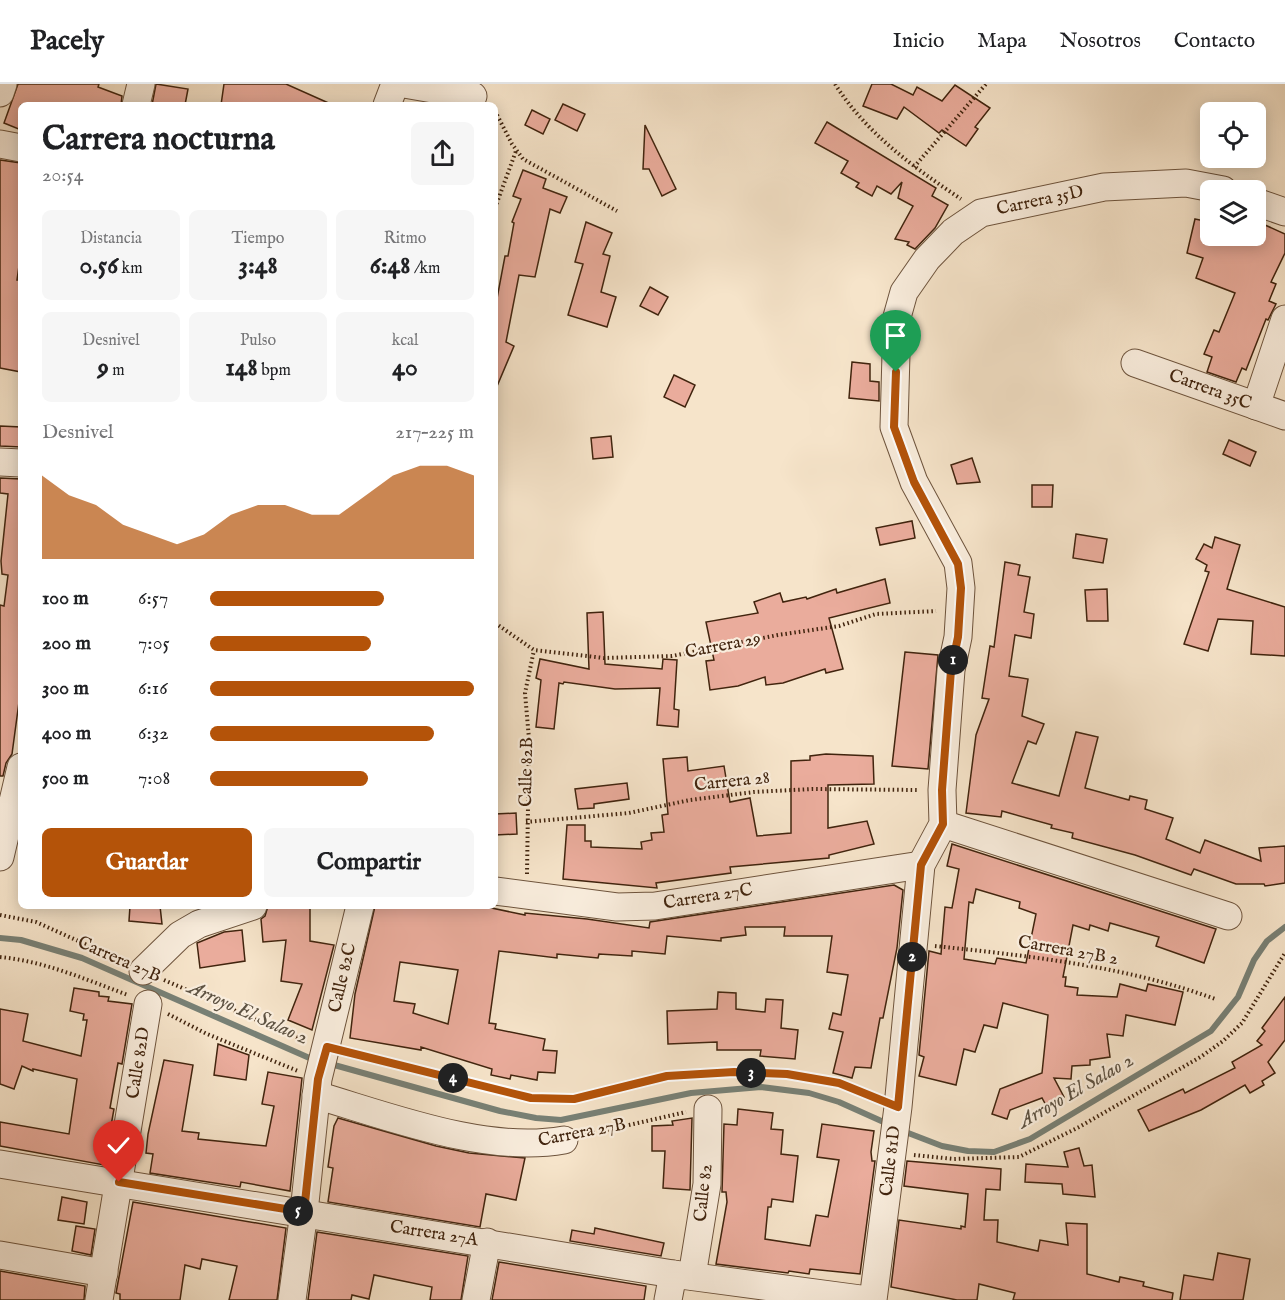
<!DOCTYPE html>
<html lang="es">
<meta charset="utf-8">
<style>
body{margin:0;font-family:"IM FELL English",serif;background:#f6f6f6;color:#202124;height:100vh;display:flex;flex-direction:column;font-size:22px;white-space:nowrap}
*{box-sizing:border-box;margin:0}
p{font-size:20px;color:#757577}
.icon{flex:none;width:33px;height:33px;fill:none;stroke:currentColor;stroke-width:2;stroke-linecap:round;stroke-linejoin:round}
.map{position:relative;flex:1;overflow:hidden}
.details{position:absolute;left:18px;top:18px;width:480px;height:807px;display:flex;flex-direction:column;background:#fff;border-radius:9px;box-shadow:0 3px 15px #0003}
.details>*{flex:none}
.controls{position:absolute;left:1200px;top:18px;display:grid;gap:12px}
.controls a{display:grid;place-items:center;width:66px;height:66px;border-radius:9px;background:#fff;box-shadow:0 3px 15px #0003;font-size:30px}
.pin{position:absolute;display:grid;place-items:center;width:51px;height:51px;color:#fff;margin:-62px -26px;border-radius:50% 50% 50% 0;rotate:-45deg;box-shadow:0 0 6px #0007}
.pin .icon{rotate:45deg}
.km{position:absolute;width:30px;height:30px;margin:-15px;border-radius:50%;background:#222;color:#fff;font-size:16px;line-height:30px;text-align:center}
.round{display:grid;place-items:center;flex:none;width:63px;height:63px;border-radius:9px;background:#f6f6f6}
.summary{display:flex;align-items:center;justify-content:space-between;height:102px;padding:0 24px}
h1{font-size:33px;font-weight:800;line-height:45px}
.metrics{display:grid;grid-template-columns:repeat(3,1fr);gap:9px;height:102px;padding:6px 24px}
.metrics div{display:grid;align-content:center;border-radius:9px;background:#f6f6f6;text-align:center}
.metrics b{font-size:26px;font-weight:800}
.metrics small{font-size:16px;font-weight:400}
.metrics p{font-size:16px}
.chart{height:168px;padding:12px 24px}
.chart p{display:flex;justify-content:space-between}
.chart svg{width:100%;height:108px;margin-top:6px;fill:#b45309;opacity:.7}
.action{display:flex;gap:12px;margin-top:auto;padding:12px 24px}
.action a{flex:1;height:69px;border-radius:9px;background:#b45309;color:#fff;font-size:24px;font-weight:800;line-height:69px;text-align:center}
.action a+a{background:#f6f6f6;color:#202124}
ul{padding:0 24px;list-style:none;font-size:20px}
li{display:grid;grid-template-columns:96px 72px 1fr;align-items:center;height:45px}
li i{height:15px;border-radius:8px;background:#b45309}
header{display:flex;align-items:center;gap:36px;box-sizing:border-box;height:84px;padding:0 30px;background:#fff;border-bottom:2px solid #e0e0e0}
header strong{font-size:28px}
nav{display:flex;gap:33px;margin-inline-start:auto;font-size:21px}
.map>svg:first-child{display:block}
</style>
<header>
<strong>Pacely</strong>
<nav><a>Inicio</a><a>Mapa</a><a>Nosotros</a><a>Contacto</a></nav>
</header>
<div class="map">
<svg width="1285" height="1216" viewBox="0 0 1285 1216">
<rect width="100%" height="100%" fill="#f6e4ca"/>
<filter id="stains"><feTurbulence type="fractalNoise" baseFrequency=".00333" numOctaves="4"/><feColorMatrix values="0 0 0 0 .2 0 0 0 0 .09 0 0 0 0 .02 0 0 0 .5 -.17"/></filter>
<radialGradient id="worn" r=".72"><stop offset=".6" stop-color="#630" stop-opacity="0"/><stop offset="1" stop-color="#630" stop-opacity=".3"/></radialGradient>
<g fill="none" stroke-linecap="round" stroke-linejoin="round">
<g stroke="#788075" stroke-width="6">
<polyline points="0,854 21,856 82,874 314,976"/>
<polyline points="327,979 500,1027 536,1034 561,1036 691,1009 761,1003 809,1009 839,1018 888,1040"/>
<polyline points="903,1047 942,1062 968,1067 994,1068 1030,1055 1211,947 1238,913 1254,876 1267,857 1285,843"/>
</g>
</g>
<g fill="#eaac9c" stroke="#41240e" stroke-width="1.5" fill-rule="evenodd">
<polygon points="18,0 99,0 98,3 122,12 121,21 21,21 21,46 4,39"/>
<polygon points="156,0 188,5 185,21 152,21"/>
<polygon points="224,0 286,0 333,21 221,21"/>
<polygon points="872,0 891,0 913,11 917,3 942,17 955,1 990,24 975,43 978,45 966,62 942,46 939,49 904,23 897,35 863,22"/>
<polygon points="563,20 585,30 577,47 555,36"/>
<polygon points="532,26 550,35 543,50 525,41"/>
<polygon points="827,38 936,104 932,112 948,121 935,144 915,165 907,161 909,158 895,155 913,122 898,114 902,98 891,110 877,102 872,112 856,103 859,99 841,89 848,77 815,59"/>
<polygon points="645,41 676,105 662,112 649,85 643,85"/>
<polygon points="0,76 21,79 21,168 17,196 21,196 21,288 0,284"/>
<polygon points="523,86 546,95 543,104 567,113 560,129 550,125 535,193 519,191 506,258 514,262 495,307 495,225 505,172 508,172 514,139 512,138 521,115 513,112"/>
<polygon points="1195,135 1210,138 1210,152 1256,152 1256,137 1285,150 1285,169 1271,198 1276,200 1269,217 1276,220 1268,236 1266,235 1246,286 1242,284 1236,298 1207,288 1212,273 1204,270 1214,246 1219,248 1235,209 1196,194 1203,174 1187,169"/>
<polygon points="586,138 612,149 603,170 610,172 601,208 616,213 607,243 568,231 583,180 575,178"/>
<polygon points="650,203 668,213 658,231 640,222"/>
<polygon points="852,278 870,280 870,297 879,298 879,317 849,314"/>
<polygon points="674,291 695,301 685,323 664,313"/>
<polygon points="0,342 21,343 21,363 0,362"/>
<polygon points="611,352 613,373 593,375 591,354"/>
<polygon points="1229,356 1256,368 1250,382 1223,370"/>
<polygon points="972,374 980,398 957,400 951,381"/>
<polygon points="0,394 21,395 21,603 12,670 6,679 3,692 0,692 0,521 4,522 8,491 2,490 1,477 8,410 0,409"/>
<polygon points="1032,401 1053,401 1052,423 1032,423"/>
<polygon points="912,437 915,454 880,461 876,444"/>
<polygon points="1076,450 1107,455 1103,479 1073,474"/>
<polygon points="1215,453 1240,461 1227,505 1285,523 1285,572 1251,570 1253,537 1218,535 1208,567 1184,560 1209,488 1205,487 1207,481 1196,475 1204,460 1212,464"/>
<polygon points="1005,478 1020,481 1018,491 1030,493 1024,528 1034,530 1031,554 1015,551 1009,592 1028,595 1022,632 1044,640 1036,660 1028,657 1012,699 1059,712 1076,648 1098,653 1085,704 1129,716 1130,712 1147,716 1145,725 1173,734 1166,755 1200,769 1205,756 1261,777 1259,764 1285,762 1285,799 1265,802 1264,800 1236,800 1194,785 1191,791 1135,771 1072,754 1073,749 1051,744 1052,741 1002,727 1001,733 966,729 976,651 989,615 982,614 990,562 994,563"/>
<polygon points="885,495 890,519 829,534 843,585 826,589 825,585 783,599 766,601 765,593 738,602 710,606 706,577 714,576 706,538 758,529 754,518 780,509 783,518 806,513 807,515 836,505 837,509"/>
<polygon points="1107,505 1108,537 1087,537 1085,506"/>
<polygon points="603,528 605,580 662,585 663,575 677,576 674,625 679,626 678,643 657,641 660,604 615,605 564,598 563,600 559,599 554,645 536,643 541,596 536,594 540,575 589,585 587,529"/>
<polygon points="905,568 938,571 928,685 892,682"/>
<polygon points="826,670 873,672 874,700 828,701 828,744 867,737 874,760 829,771 829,774 730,783 731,789 656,799 657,804 563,795 567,741 585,741 585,757 591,757 591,763 642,765 641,758 652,756 651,749 664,748 662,731 668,730 663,675 687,673 688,687 724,682 730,718 750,714 757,752 791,749 791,677 810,676 810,672"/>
<polygon points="627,699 629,715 594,720 594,724 578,725 575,705"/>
<polygon points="516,729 517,750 495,751 495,730"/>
<path d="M952 760 1216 845 1204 879 1156 862 1159 853 1110 839 1108 847 1090 841 1089 846 1073 841 1063 893H1066L1065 902 1078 904 1077 911 1117 913 1120 900 1146 907 1148 900 1183 908 1175 941 1126 931 1123 952 1107 950 1110 973 1090 976V981L1072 982 1071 995 1054 994 1064 1013 1047 1023 1042 1014 1010 1026 1007 1035 992 1030 1000 1005 1042 989 1048 931 1003 919 997 944 984 941 975 968 964 965 956 1001 919 992 924 973 919 971 929 867 941 870 945 823 952 824 959 785 947 782ZM976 805 1020 818 1019 824 1036 830 1026 879 997 874 995 880 964 875 969 818 973 819Z"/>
<path d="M894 801 903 806 897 864 883 934H880L871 984 855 983 852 994 833 989 843 948 829 945 833 929 841 931 848 891 827 888 832 852H784L785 843H745L746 851 721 854V857L667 852 665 870 632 867V872L599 870 598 874 557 870V874L499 867 489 939 496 940 495 945 545 955 543 966 557 967 555 989 538 988 537 996 511 991 510 995 491 991 492 985 421 963V966L350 954 355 910 375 822H482L525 831V829L587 835 649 844 650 838ZM400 878 458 886 448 940 413 929 415 920 394 917Z"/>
<polygon points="130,822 160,822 162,840 129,837"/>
<polygon points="268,822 310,822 310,857 334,861 312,946 288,936 302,900 281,897 286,856 263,858 261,835 265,832"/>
<polygon points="242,846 245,877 200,884 197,859 224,848"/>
<polygon points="74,904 99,908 99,912 109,913 108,917 132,920 122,980 118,979 113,1007 110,1024 114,1025 104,1081 0,1062 0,1038 69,1050 77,995 33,985 33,987 22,982 14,1005 0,1000 0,925 28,930 23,957 81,972 87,936 83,936 84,930 70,927"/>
<polygon points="718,908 736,909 736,925 765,928 766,915 783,916 781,944 798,946 795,975 760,972 761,966 717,966 717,958 668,960 667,927 717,925"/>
<polygon points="1285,913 1285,956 1268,978 1275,989 1262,997 1264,1001 1250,1009 1245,1001 1201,1026 1149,1047 1138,1026 1183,1005 1185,1009 1235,984 1232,978 1262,961 1257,957 1265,947 1262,944"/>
<polygon points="218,960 249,971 246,996 214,991"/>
<polygon points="164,976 193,981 182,1047 199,1049 198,1055 266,1062 274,1022 262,1020 268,988 302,994 290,1107 241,1098 240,1103 150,1089 153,1070 146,1069 148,1050"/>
<polygon points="738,1025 773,1029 771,1045 783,1046 781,1070 798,1072 793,1118 772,1115 771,1123 768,1123 765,1155 810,1162 816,1131 828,1133 839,1076 817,1073 822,1040 874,1047 871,1068 872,1077 875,1077 860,1190 810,1185 809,1190 789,1187 788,1189 716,1180 727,1118 726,1108 722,1108 724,1040 737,1041"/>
<polygon points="338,1034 436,1062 469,1069 525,1074 516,1116 486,1110 480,1143 328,1118 333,1084 328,1083 334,1042"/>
<polygon points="692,1034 690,1106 663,1104 665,1067 652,1067 652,1042 673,1041 672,1037"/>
<polygon points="1079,1064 1084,1082 1092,1081 1095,1113 1063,1110 1062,1100 1025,1098 1026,1080 1068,1083 1064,1068"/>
<polygon points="907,1077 1001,1085 1000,1106 986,1105 984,1136 998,1136 997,1158 1038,1167 1040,1156 1068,1161 1066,1139 1087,1140 1087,1190 1119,1198 1120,1193 1144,1198 1143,1202 1173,1209 1172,1216 1013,1216 1015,1209 979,1200 977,1216 957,1216 891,1203 899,1136 961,1145 961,1142 965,1143 968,1110 904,1102"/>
<polygon points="62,1113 87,1118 84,1140 58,1136"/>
<polygon points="133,1118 286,1144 277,1216 229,1216 237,1182 202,1175 200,1185 185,1181 180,1216 120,1216 120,1210 116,1209"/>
<polygon points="76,1142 95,1145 91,1171 72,1167"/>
<polygon points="595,1144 664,1159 661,1172 570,1157 572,1146 594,1150"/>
<polygon points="317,1148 468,1172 461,1216 430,1216 432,1203 374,1191 369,1215 352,1211 351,1216 308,1216"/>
<polygon points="1218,1169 1250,1175 1243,1216 1180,1216 1184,1191 1213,1196"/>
<polygon points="499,1178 646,1202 644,1216 492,1216"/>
<polygon points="0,1187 85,1202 84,1216 0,1216"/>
</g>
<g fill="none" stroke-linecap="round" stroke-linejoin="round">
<g stroke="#6e543d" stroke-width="29">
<g id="minor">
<polyline points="404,0 473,12"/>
<polyline points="0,9 3,0"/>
<polyline points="136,21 141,0"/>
<polyline points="387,21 395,0"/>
<polyline points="0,60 21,64"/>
<polyline points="1256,118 1285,128"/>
<polyline points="1135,279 1285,332"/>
<polyline points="1256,322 1285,235"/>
<polyline points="0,378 21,379"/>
<polyline points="943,740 1228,832"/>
<polyline points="0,773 21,683"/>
<polyline points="495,807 617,823 655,822 921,781"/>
<polyline points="143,887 180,851 199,840 253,822"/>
<path d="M316 1011C391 1033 486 1070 564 1056"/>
<polyline points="0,1080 673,1190 868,1216"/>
<polyline points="0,1171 104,1189"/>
<polyline points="692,1192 707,1100 708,1025"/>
<polyline points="99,1216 148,920"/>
<polyline points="292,1216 304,1128 318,995 360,822"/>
<polyline points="476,1216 487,1158"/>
<polyline points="668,1216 673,1190"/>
<polyline points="873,1216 898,1023 921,781 943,740 942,706 951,586 958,553 961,504 958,479 914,398 894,343 897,233 904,208 927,175 953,148 981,129 1104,103 1186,99 1223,106"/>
</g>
</g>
<g stroke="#41240e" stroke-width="4" stroke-dasharray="1.5 3" stroke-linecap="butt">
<path d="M835 0C866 49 913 83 961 115"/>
<polyline points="495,27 512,60 523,75 617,127"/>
<polyline points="914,83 986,0"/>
<polyline points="495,124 516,67"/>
<polyline points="495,539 534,566 604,574 672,572 778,551 839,542 876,530 936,527"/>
<polyline points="526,738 629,729 690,716 754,708 812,705 919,706"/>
<polyline points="527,790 529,655 525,609 534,566"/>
<polyline points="0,831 36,838 125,878"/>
<path d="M935 862C1029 872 1126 882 1215 915"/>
<path d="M0 873C44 877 87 896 128 911"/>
<polyline points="164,896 303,956"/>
<polyline points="168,930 207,950 298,987"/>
<polyline points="348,968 531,1013 575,1015 667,992 734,988 787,990 839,999 878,1014"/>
<polyline points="585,1051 686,1028"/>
<polyline points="914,1071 954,1075 1019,1073 1079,1043 1202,972 1223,957 1242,939 1285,869"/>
</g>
<use href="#minor" stroke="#f9eddd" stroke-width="27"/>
</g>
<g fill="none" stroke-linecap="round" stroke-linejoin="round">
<g stroke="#fff" stroke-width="12">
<polyline id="route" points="119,1098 304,1128 318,995 327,963 531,1014 574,1015 667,992 734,988 787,990 839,999 898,1023 921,781 943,740 942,706 951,586 958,553 961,504 958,480 914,398 894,343 896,288"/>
</g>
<use href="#route" stroke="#b45309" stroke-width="8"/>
</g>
<g text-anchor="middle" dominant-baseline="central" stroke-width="4.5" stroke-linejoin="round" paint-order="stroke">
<g font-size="18" fill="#41240e" stroke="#f9eddd">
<text transform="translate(1040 117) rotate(-12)">Carrera 35D</text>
<text transform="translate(1210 306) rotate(20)">Carrera 35C</text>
<text transform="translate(723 562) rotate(-11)">Carrera 29</text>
<text transform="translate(527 688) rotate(-89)">Calle 82B</text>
<text transform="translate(732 698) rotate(-6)">Carrera 28</text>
<text transform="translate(708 813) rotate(-9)">Carrera 27C</text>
<text transform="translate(1068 867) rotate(10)">Carrera 27B 2</text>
<text transform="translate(119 876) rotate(24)">Carrera 27B</text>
<text transform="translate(343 894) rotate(-77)">Calle 82C</text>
<text transform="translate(139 979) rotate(-81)">Calle 82D</text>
<text transform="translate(582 1049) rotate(-11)">Carrera 27B</text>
<text transform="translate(891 1077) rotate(-83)">Calle 81D</text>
<text transform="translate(704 1109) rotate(-84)">Calle 82</text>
<text transform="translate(434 1150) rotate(9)">Carrera 27A</text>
</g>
<g font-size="20" font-style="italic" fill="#5d5242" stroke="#f9eddd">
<text transform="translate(248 929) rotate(24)">Arroyo El Salao 2</text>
<text transform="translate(1076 1007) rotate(-30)">Arroyo El Salao 2</text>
</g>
</g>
<rect width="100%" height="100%" filter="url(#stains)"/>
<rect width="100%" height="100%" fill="url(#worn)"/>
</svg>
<div class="controls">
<a><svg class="icon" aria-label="locate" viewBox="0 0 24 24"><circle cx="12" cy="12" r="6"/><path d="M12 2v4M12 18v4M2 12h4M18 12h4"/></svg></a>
<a><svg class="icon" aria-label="layers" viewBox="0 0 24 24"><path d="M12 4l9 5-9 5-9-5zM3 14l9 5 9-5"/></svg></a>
</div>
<div class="pin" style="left:896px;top:288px;background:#1e9e55"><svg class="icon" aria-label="arrive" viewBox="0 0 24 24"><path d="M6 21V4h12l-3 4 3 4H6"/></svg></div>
<div class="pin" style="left:119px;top:1098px;background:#d93025"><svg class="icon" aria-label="check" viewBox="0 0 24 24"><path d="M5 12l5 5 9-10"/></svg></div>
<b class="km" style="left:953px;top:576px">1</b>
<b class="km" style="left:912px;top:873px">2</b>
<b class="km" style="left:751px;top:989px">3</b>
<b class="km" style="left:453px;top:994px">4</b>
<b class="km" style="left:298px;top:1127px">5</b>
<section class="details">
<div class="summary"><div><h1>Carrera nocturna</h1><p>20:54</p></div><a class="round"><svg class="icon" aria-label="share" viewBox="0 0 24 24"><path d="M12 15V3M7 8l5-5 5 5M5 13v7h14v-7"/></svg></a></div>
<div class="metrics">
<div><p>Distancia</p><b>0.56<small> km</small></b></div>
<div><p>Tiempo</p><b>3:48</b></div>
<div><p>Ritmo</p><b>6:48<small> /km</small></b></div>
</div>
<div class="metrics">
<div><p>Desnivel</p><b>9<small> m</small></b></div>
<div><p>Pulso</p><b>148<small> bpm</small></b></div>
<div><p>kcal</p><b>40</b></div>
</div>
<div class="chart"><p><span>Desnivel</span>217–225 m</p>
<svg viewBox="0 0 160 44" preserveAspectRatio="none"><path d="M0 44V10L10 18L20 22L30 30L40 34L50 38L60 34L70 26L80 22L90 22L100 26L110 26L120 18L130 10L140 6L150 6L160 10V44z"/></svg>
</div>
<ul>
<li><b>100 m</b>6:57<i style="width:66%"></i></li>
<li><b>200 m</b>7:05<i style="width:61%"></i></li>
<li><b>300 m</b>6:16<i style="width:100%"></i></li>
<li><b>400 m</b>6:32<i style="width:85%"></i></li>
<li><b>500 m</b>7:08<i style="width:60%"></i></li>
</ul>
<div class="action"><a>Guardar</a><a>Compartir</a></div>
</section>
</div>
